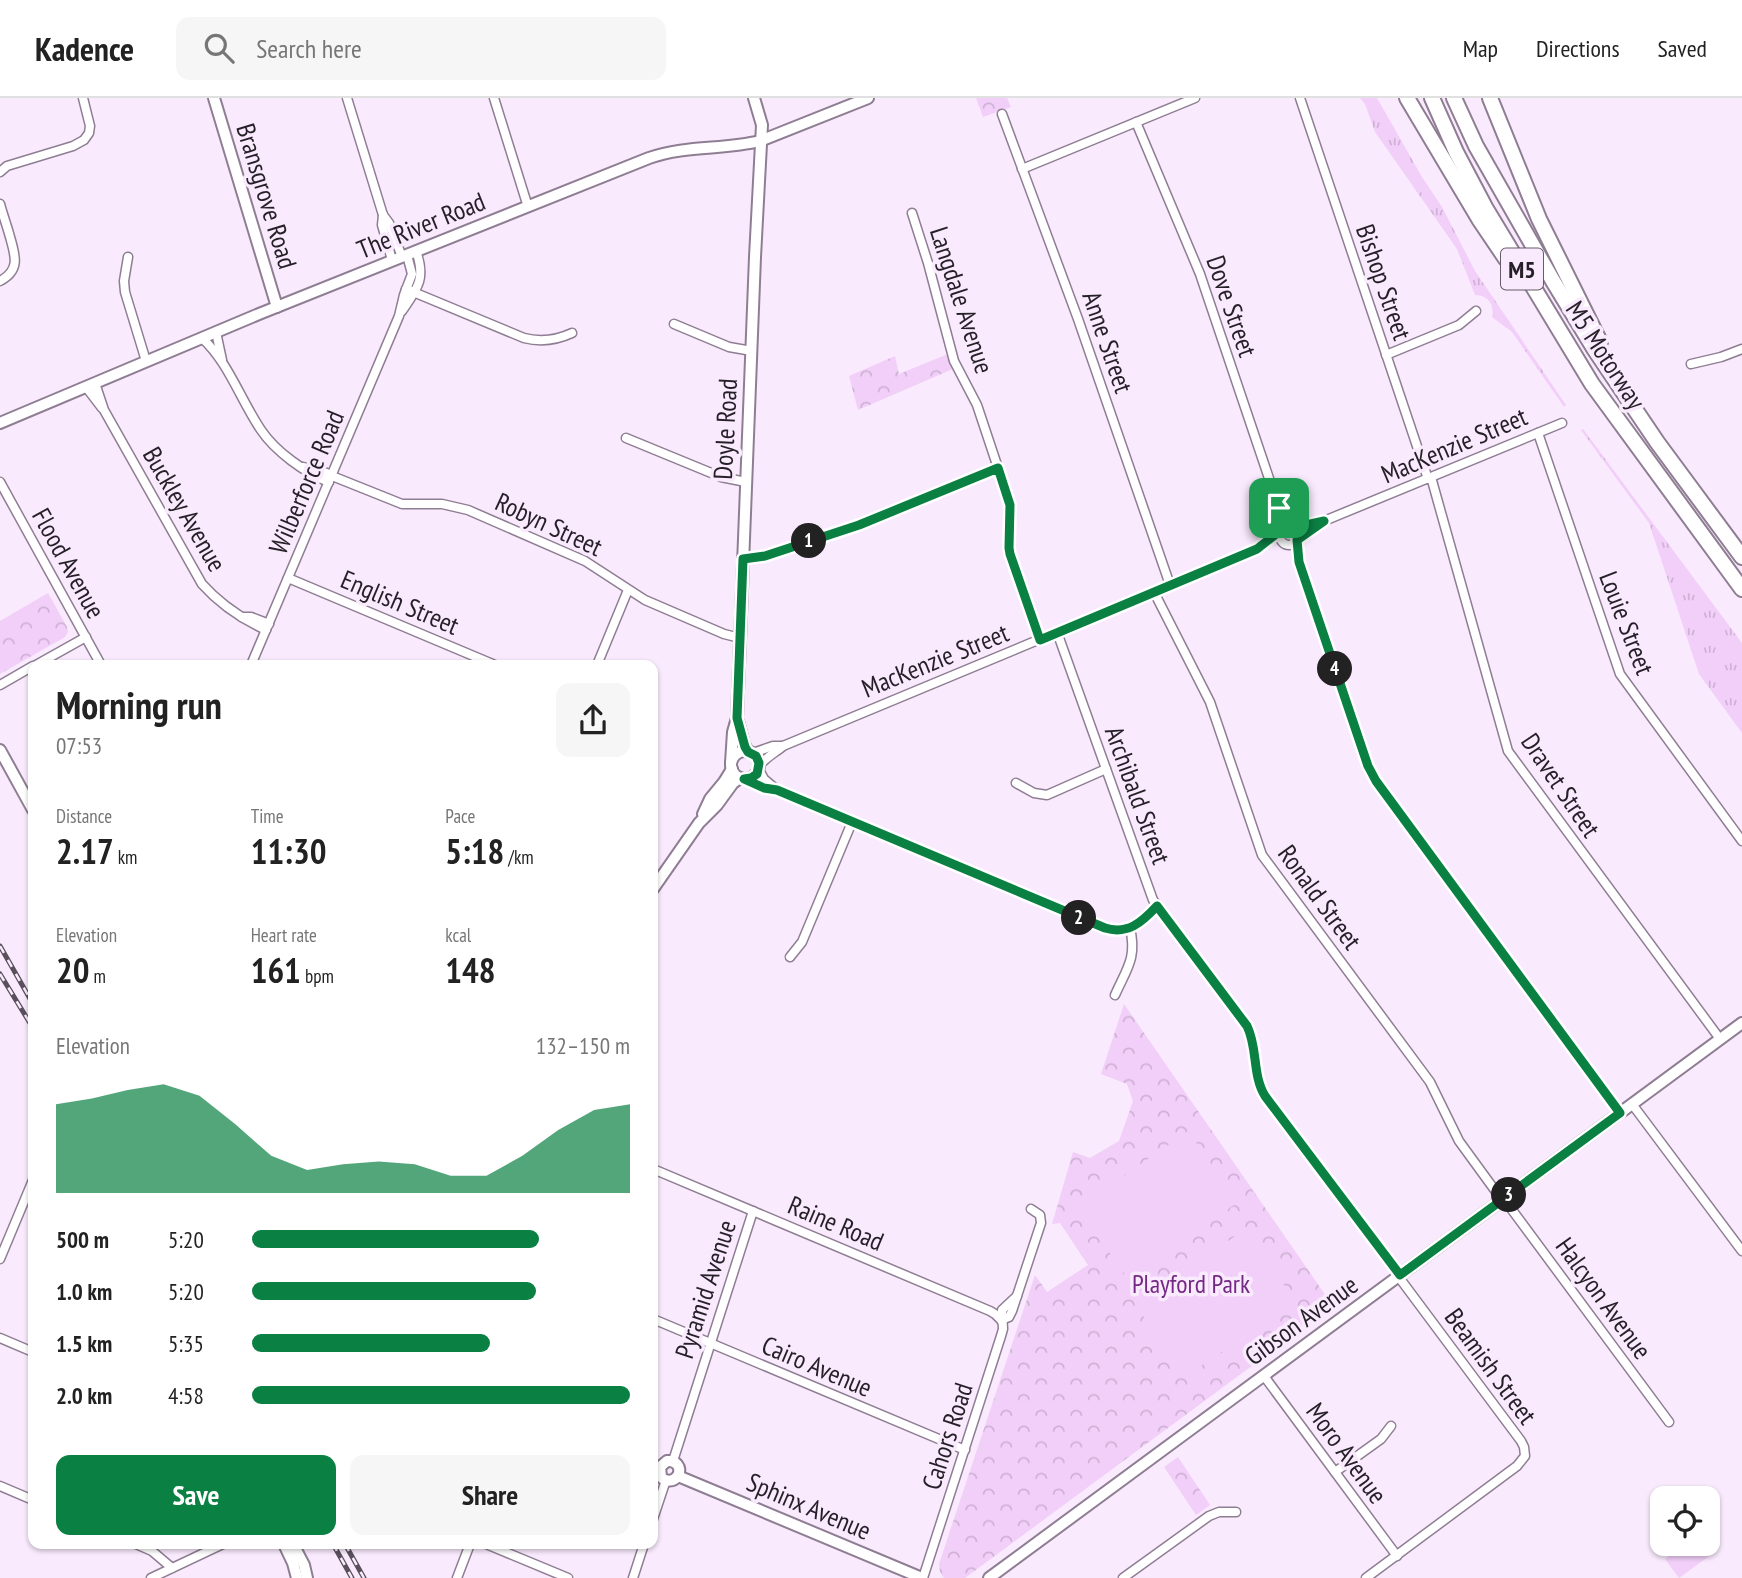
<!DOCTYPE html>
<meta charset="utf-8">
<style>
body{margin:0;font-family:"PT Sans Narrow",sans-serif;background:#f6f6f6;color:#222;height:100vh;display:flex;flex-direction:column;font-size:26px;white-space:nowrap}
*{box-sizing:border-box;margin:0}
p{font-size:23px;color:#767676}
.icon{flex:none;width:38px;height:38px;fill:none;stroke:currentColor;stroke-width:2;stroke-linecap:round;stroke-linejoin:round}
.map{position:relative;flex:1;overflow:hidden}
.drawer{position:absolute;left:28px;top:562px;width:630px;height:889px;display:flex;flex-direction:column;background:#fff;border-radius:14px;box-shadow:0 2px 5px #0004}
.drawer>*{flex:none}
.tools{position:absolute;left:1650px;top:1388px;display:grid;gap:14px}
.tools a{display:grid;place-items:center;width:70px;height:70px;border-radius:14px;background:#fff;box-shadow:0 2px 5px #0004;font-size:35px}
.pin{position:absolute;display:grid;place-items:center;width:60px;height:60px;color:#fff;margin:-30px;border-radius:14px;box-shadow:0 4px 10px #0006}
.km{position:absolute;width:35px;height:35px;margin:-18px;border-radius:50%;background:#222;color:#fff;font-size:19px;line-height:35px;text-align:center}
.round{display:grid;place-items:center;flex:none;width:74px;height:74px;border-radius:14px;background:#f6f6f6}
.headline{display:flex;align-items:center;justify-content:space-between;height:119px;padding:0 28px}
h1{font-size:38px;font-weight:800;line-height:52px}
.metrics{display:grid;grid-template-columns:repeat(3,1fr);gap:10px;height:119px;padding:7px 28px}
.metrics div{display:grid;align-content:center}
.metrics b{font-size:35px;font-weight:800}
.metrics small{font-size:19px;font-weight:400}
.metrics p{font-size:19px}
.chart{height:196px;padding:14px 28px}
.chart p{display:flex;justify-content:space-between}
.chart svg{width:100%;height:126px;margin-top:7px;fill:#0b8043;opacity:.7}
.primary-button{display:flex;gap:14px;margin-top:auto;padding:14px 28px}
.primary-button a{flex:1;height:80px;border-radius:14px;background:#0b8043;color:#fff;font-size:28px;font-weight:800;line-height:80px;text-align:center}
.primary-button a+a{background:#f6f6f6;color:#222}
ul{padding:0 28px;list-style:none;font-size:23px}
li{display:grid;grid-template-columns:112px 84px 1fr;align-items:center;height:52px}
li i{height:18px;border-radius:9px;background:#0b8043}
header{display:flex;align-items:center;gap:42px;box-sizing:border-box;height:98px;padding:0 35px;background:#fff;border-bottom:2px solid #e0e0e0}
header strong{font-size:33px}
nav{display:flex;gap:38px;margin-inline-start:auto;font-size:24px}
.search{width:490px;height:63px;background:#f6f6f6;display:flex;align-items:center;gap:18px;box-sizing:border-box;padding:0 24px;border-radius:14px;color:#767676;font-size:26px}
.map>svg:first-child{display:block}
</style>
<header>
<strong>Kadence</strong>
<div class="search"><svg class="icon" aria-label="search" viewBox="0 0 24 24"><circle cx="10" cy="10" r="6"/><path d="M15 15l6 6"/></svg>Search here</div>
<nav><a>Map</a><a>Directions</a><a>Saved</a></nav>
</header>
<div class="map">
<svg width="1742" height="1480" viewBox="0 0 1742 1480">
<defs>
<pattern id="grass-tufts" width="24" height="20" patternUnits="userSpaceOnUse" patternTransform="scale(1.75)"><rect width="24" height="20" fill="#f2cff9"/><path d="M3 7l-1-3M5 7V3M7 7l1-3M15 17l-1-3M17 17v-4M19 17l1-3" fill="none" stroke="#cfb1d5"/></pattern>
<pattern id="park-crowns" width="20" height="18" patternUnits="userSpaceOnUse" patternTransform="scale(1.75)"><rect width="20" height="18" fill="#f2cff9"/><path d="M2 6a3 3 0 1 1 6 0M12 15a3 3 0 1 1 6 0" fill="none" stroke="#cfb1d5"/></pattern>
</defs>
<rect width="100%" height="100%" fill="#f9eafd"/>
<g fill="url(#grass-tufts)">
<path d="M1360 0H1377L1422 79 1442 109 1475 173 1566 307 1564 309 1512 234 1492 219C1495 207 1488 197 1475 197L1457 151 1375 34 1365 6Z"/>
<polygon points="1583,331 1742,545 1742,635 1699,576 1649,425 1581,332"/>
</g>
<g fill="url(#park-crowns)">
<polygon points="976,0 1007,0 1011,9 983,19"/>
<polygon points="948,256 953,271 858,312 849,278 895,258 899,276"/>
<polygon points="48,495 67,529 68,534 65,539 0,576 0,523"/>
<polygon points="1124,906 1333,1208 965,1480 944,1480 940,1474 939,1466 1035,1177 1047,1194 1088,1167 1060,1125 1052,1126 1073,1054 1090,1060 1119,1043 1133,1003 1127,986 1101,976"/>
<polygon points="1178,1359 1210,1407 1196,1417 1164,1369"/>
</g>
<g fill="#f2cff9">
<polygon points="1188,1033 1238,1104 1128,1181 1078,1110"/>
<polygon points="1246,1131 1295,1203 1185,1279 1135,1206"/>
<polygon points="1109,1205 1114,1213 1088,1230 1083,1222"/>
<polygon points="1708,1442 1716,1453 1679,1480 1665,1461 1687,1446 1708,1446"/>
</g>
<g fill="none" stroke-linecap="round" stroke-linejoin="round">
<g stroke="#8f7e93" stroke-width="11">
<g id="street">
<polyline points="347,0 383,117 389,125 402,159"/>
<polyline points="494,0 528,109"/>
<polyline points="1300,0 1428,381"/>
<polyline points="1002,16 1078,221 1170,487"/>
<polyline points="1136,24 1200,176 1279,410 1281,432"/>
<polyline points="1022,71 1195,0"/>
<polyline points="0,74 7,68 73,48 84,42 89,35 90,28 83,0"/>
<path d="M0 106C3 117 7 128 10 139 15 157 21 172 0 183"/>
<path d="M912 115 928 165 954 263 977 307 1008 400C1014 419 1007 437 1010 455L1039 542"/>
<polyline points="383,117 382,127 392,162"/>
<polyline points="128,159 124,183 125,194 146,263"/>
<path d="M406 191 524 240C540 244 557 242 572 235"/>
<path d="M402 213C418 190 426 180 416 153"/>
<polyline points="674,226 729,249 752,253"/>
<polyline points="216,234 222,262"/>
<path d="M202 240C229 265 240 301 261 332 275 353 305 375 329 384"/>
<polyline points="1386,257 1459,227 1476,213"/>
<polyline points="1691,266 1721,259 1742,251"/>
<path d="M95 285 104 312 202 486C220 506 242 521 266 532"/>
<polyline points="86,289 102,310"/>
<polyline points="1538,335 1620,576 1742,743"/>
<polyline points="626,340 721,379 746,384"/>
<polyline points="303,369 321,373 332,377"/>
<polyline points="332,378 402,406 442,406 468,412 585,463 645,502 724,536 740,540"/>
<polyline points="1431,379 1508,653 1720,941"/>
<polyline points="0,384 101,567"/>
<circle cx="1289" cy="438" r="9"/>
<polyline points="1293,430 1324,423 1562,325"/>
<polyline points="1297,442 1319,427"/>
<polyline points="1296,444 1299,464 1371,675 1620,1015"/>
<polyline points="743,461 765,458 859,427 998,370"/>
<polyline points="288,480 495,567"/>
<polyline points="1154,494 1210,604 1262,757 1430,984 1459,1043 1502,1102"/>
<polyline points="242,519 251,519 269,526"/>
<path d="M1057 534 1153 802 1247 928C1258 950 1252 977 1265 998L1400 1177"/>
<polyline points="36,567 86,539"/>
<polyline points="251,567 399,218 404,197 412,176 407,157"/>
<polyline points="597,567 628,492"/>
<polyline points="0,587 33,568"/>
<polyline points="753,655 773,648 783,648 1257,451 1280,435"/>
<path d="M759 668C766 659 775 655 783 648"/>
<path d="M759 672 764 681 777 692 1105 830C1128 836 1142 825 1157 808"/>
<polyline points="744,681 764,690 774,691"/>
<polyline points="1016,685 1034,695 1047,697 1106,671"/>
<polyline points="790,859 802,844 852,724"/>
<path d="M1115 897C1127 870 1137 860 1130 830"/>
<polyline points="1632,1006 1742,1153"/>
<polyline points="653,1071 990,1213 995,1216 1001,1222"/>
<polyline points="1504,1101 1669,1324"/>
<polyline points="0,1161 33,1082"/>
<polyline points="653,1221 965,1352"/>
<polyline points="1001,1222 1009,1219 1012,1213 1041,1125 1040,1117 1031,1111"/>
<polyline points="0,1240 33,1254"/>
<polyline points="1264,1278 1397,1458"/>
<polyline points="673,1363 753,1113"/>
<polyline points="1335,1374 1381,1341 1391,1328"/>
<polyline points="0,1388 33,1402"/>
<polyline points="653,1421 666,1382"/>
<polyline points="136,1446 152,1453 172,1470"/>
<polyline points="486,1446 568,1480"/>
<polyline points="151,1480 223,1446"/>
<polyline points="457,1480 470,1446"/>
<polyline points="633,1480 644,1446"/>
<polyline points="923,1480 1001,1238 1003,1231 1002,1212 1017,1198"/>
<polyline points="1123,1480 1209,1418 1219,1414 1236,1414"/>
<polyline points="1366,1480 1517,1368 1525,1358 1524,1349 1521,1343 1398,1178"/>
</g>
</g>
<g stroke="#8f7e93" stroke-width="14">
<g id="secondary">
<polyline points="214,0 277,209"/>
<path d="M0 325 259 216 649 60C686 47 723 52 760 43L868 0"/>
<polyline points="738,623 744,646 748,654"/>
<polyline points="0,652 33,712"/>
<circle cx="745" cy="667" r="14"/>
<polyline points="731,665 733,634 737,620 755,159 762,27 754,0"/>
<polyline points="703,716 710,701 724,684 732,671"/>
<polyline points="653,791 699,725 717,707 733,685 740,680"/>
<path d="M660 1369 667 1363C676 1362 682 1369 678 1378"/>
<path d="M660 1369 661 1379C666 1384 673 1384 678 1378"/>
<polyline points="678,1378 922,1480"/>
<polyline points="284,1446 293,1465 297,1480"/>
<polyline points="293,1446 304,1467 307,1480"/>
<polyline points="989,1480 1742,925"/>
</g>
</g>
<g stroke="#8f7e93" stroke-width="18">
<g id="highway">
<polyline points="1407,0 1479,121 1506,161"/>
<polyline points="1432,0 1456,54 1486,111 1592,286 1742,491"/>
<polyline points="1454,0 1476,48 1553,183 1595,252 1657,344 1742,459"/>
<polyline points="1490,0 1539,121 1600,244"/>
</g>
</g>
<use href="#street" stroke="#fff" stroke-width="8"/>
<use href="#secondary" stroke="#fff" stroke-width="10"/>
<use href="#highway" stroke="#fff" stroke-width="14"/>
<g stroke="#58505b" stroke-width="5">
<g id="rail">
<polyline points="0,848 33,906"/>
<polyline points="0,876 33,930"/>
<polyline points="333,1446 352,1480"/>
<polyline points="345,1446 364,1480"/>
</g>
</g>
<use href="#rail" stroke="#f9eafd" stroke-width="2.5" stroke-dasharray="8" stroke-linecap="butt"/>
</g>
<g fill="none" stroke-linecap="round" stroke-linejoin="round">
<g stroke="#fff" stroke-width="14">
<path id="route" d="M998 370 1010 407 1009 450 1010 456 1040 542 1257 451 1281 432 1279 410 1293 430 1324 423 1297 442 1299 464 1368 668 1376 683 1620 1015 1400 1177 1265 998C1252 977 1258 950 1247 928L1157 808C1142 824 1128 837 1105 830L777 692 764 690 744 681 751 680 757 676 759 665 756 658 748 654 745 649 737 620 743 461 765 458 859 427Z"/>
</g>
<use href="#route" stroke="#0b8043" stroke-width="9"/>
</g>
<g text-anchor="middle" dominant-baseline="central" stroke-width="7" stroke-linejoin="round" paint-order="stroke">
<rect fill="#f9eafd" stroke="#655c67" stroke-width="2" x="1501" y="150.5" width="42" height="41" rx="5"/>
<g font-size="24" font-weight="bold" fill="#251f27">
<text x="1522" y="171">M5</text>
</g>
<g font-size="26" fill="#251f27" stroke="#f9eafd">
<text transform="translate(267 98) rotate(73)">Bransgrove Road</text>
<text transform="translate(421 127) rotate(-22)">The River Road</text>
<text transform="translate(1384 184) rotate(71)">Bishop Street</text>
<text transform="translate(962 202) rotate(72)">Langdale Avenue</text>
<text transform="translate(1232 208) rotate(71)">Dove Street</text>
<text transform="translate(1108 244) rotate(71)">Anne Street</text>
<text transform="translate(1606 257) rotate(57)">M5 Motorway</text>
<text transform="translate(725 331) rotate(-87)">Doyle Road</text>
<text transform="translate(1454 347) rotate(-23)">MacKenzie Street</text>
<text transform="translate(306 384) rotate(-67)">Wilberforce Road</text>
<text transform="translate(185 411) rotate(60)">Buckley Avenue</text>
<text transform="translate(549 426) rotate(25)">Robyn Street</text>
<text transform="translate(69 465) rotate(61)">Flood Avenue</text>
<text transform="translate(400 504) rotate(23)">English Street</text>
<text transform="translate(1627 525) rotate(69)">Louie Street</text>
<text transform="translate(935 562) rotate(-22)">MacKenzie Street</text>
<text transform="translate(1561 687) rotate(56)">Dravet Street</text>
<text transform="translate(1138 697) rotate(70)">Archibald Street</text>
<text transform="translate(1320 799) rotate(54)">Ronald Street</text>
<text transform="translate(836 1125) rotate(23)">Raine Road</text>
<text transform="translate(705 1191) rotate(-72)">Pyramid Avenue</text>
<text transform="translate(1604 1200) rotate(54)">Halcyon Avenue</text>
<text transform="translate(1301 1222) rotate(-36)">Gibson Avenue</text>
<text transform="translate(817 1268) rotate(23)">Cairo Avenue</text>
<text transform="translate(1491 1268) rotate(54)">Beamish Street</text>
<text transform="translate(947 1338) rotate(-72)">Cahors Road</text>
<text transform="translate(1347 1355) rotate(54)">Moro Avenue</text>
<text transform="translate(809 1408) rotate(23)">Sphinx Avenue</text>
</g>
<g font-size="26" fill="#742a84" stroke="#f9eafd">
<text x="1191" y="1185">Playford Park</text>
</g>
</g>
</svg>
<div class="tools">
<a><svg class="icon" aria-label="locate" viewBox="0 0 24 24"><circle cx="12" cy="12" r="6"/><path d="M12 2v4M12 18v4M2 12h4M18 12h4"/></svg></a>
</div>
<div class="pin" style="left:1279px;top:410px;background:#1e9e55"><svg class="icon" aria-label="arrive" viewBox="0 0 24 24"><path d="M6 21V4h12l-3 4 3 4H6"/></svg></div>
<b class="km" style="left:809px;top:443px">1</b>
<b class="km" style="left:1079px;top:820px">2</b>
<b class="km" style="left:1509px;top:1097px">3</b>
<b class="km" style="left:1335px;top:571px">4</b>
<section class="drawer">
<div class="headline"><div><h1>Morning run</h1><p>07:53</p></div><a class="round"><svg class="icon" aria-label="share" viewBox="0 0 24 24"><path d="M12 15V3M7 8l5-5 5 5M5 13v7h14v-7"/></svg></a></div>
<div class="metrics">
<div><p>Distance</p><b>2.17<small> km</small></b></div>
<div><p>Time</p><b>11:30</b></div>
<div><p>Pace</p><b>5:18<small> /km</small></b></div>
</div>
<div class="metrics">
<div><p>Elevation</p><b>20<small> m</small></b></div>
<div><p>Heart rate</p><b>161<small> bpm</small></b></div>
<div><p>kcal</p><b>148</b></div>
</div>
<div class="chart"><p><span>Elevation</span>132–150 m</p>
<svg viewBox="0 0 160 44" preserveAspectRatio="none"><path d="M0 44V13L10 11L20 8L30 6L40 10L50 20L60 31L70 36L80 34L90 33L100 34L110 38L120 38L130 31L140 22L150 15L160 13V44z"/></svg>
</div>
<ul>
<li><b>500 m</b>5:20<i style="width:76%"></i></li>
<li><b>1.0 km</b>5:20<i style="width:75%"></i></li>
<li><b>1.5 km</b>5:35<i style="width:63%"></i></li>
<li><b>2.0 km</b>4:58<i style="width:100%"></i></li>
</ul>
<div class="primary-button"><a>Save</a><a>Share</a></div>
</section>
</div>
